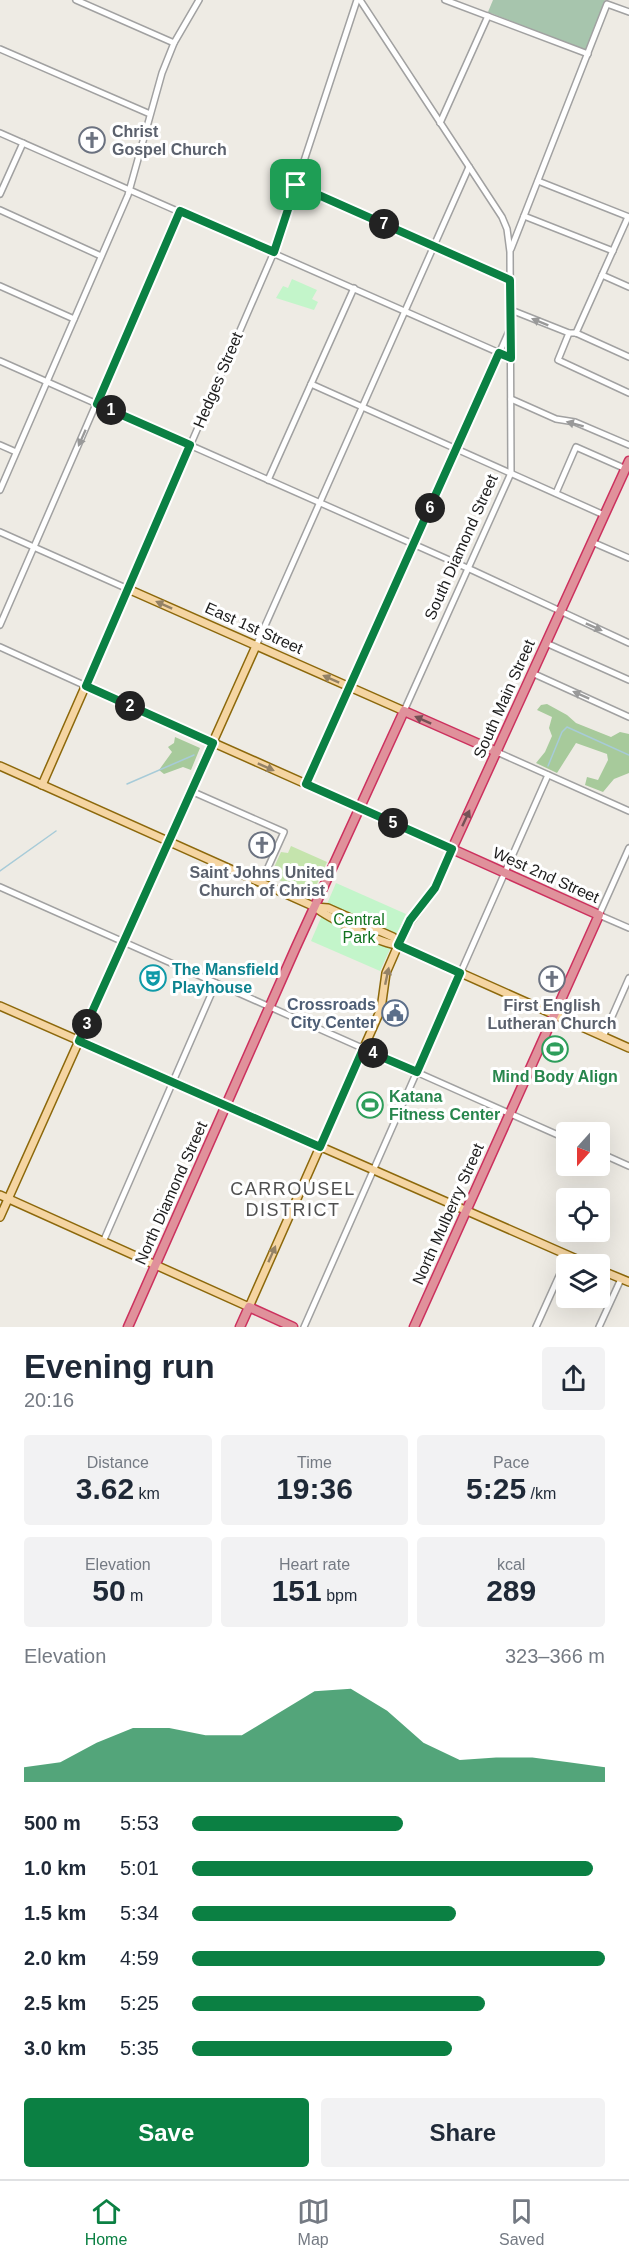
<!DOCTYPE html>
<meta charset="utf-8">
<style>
body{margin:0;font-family:Arial,sans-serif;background:#f2f2f3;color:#1f2937;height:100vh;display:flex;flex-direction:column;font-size:22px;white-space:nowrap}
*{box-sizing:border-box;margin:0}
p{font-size:20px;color:#747a83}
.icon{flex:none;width:33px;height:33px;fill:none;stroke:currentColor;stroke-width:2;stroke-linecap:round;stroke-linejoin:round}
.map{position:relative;height:1327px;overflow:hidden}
.panel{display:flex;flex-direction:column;background:#fff;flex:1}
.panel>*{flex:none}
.needle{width:39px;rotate:201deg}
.buttons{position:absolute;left:556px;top:1122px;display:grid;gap:12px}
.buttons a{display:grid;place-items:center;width:54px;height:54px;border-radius:6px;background:#fff;box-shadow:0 6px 24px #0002;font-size:30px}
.pin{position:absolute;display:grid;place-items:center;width:51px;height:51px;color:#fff;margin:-26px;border-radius:12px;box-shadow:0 3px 9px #0006}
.km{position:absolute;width:30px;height:30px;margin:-15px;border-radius:50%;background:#222;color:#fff;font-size:16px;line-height:30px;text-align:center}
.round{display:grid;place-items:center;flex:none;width:63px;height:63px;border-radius:6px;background:#f2f2f3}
.head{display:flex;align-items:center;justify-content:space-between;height:102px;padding:0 24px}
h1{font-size:33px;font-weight:700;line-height:45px}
.stats{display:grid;grid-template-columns:repeat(3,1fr);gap:9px;height:102px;padding:6px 24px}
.stats div{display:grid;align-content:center;border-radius:6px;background:#f2f2f3;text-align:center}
.stats b{font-size:30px;font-weight:700}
.stats small{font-size:16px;font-weight:400}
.stats p{font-size:16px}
.chart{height:168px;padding:12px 24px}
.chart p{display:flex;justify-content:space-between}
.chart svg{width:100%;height:108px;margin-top:6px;fill:#0b8043;opacity:.7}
.button{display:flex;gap:12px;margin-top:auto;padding:12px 24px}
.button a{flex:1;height:69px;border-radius:6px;background:#0b8043;color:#fff;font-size:24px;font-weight:700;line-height:69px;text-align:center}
.button a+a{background:#f2f2f3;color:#1f2937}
ul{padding:0 24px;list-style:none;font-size:20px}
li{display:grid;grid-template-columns:96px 72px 1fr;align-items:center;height:45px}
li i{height:15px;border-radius:8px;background:#0b8043}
.dock{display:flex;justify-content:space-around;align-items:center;height:84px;border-top:2px solid #e0e1e3;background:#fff;font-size:16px;color:#747a83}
.dock a{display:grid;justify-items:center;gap:3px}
.dock .active{color:#0b8043}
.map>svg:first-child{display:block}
</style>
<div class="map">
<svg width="629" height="1327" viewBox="0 0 629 1327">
<rect width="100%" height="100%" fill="#eeebe4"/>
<polygon fill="#c5e4ad" points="291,846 327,862 312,895 270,876 281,852 288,853"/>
<g fill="#a7ca9b">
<polygon points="547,704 567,715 576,723 611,737 620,732 629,734 629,773 614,779 603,792 585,785 587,777 598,780 608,760 607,754 576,743 557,773 536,763 545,752 552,736 549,728 552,717 537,710 541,705"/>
<polygon points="175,737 200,748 191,770 183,767 164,774 159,770 172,752 168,747 174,743"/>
</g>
<polygon fill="#a7c5ad" points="493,0 605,0 587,51 488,12"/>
<g fill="#c3f5ca">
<polygon points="292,279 317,290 312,299 318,302 314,310 276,298 283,286 288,288"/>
<polygon points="336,883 406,914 380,971 311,941"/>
</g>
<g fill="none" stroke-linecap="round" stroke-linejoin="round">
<g stroke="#a7cbd8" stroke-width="1.5">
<polyline points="548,766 562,732 567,727 629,755"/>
<polyline points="127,784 194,755"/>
<polyline points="0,871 56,831"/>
</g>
<g stroke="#a1a1a1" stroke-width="8">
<g id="minor">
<polyline points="76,0 174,43"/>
<polyline points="360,0 502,217 507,229 510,252 511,473 404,711"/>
<polyline points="445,0 588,54"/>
<polyline points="0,49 150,114"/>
<polyline points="440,123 488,16"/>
<polyline points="0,133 511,358"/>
<polyline points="538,181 629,217"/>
<polyline points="296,185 510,280"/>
<polyline points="0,194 23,143"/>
<polyline points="0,210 101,256"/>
<polyline points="524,216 613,251"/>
<polyline points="511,249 607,4 629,12"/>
<polyline points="602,275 629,287"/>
<polyline points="0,286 74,319"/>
<polyline points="511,310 569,333"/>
<polyline points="576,333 628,217"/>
<polyline points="576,333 569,333 558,360 629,393"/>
<polyline points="576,333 629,357"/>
<polyline points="0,361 474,571 629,643"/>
<polyline points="311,384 604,515"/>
<polyline points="511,399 556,419 575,422 629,445"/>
<polyline points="0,445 16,452"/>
<polyline points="268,480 354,288"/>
<polyline points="0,490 128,195 162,73 174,43 199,0"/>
<polyline points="556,493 576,447 626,469"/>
<polyline points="0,532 128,589 274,252 357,0"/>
<polyline points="592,542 629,558"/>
<polyline points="0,625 180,211"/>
<polyline points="546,643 629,680"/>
<polyline points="256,646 469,167"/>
<polyline points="0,647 86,686"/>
<polyline points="532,673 629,717"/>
<polyline points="497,752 629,811"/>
<polyline points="306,784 510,329"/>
<polyline points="191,791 284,832 261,883"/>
<polyline points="629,848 599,915 629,928"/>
<polyline points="0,887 567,1139"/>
<polyline points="603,1037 629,978"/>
<polyline points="600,1153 629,1166"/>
<polyline points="103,1242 216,983"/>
<polyline points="304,1327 548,775"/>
<polyline points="536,1327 568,1256"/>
<polyline points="599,1327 621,1279"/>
</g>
</g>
<g stroke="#8c680b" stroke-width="10">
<g id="major">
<path d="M0 766 315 907C328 918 382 944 398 945L629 1048"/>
<polyline points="42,785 128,589 404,711"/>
<polyline points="315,907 328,908 393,937 398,945"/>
<polyline points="0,1006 588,1264"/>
<polyline points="0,1195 249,1307 381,1009 386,973 406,927 435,888 452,849 86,686"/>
<polyline points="0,1217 256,646"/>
<polyline points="600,1270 629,1282"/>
</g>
</g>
<g stroke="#cc315e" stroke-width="11">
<g id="highway">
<polyline points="128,1327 296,947 404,711 497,752"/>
<polyline points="240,1327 249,1307 293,1327"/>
<polyline points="414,1327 599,915 452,849 629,461"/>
</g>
</g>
<use href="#minor" stroke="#fff" stroke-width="5"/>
<use href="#major" stroke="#f5d5a2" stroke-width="7"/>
<use href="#highway" stroke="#e0919b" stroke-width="8"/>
</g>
<defs><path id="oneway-solid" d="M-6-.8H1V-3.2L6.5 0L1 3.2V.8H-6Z" transform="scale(1.5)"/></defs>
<g fill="#999">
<use href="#oneway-solid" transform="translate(540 322) rotate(-158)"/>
<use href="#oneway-solid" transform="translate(575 424) rotate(-165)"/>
<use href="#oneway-solid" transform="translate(82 438) rotate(114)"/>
<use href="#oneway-solid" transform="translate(594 627) rotate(24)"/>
<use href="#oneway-solid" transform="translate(581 695) rotate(-156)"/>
</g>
<g fill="#948266">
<use href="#oneway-solid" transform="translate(164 605) rotate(-156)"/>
<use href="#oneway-solid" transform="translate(331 679) rotate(-156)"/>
<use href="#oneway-solid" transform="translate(266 767) rotate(24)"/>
<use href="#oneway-solid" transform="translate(387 976) rotate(-78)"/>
<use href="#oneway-solid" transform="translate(272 1254) rotate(-66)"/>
</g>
<g fill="#755156">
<use href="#oneway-solid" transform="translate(423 720) rotate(-156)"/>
<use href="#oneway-solid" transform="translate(466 818) rotate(-65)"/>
</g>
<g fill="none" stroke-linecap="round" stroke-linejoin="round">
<g stroke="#fff" stroke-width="12">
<polygon id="route" points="296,185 510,280 511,358 499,353 306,784 452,849 435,888 410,920 398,945 460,973 417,1072 363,1049 320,1147 79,1041 213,743 86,686 190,445 97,404 180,211 274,252"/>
</g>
<use href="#route" stroke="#0b8043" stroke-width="8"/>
</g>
<defs>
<g id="church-ring" transform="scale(1.35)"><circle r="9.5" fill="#fff" stroke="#6b7280" stroke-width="1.5"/><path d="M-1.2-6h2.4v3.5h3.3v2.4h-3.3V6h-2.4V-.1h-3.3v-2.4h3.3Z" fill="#6b7280"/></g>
<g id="theatre-ring" transform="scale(1.35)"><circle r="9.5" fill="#fff" stroke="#0f9aa8" stroke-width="1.5"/><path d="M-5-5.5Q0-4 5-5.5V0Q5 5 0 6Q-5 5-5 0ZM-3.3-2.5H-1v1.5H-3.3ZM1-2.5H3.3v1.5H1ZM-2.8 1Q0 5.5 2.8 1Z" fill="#0f9aa8"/></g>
<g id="civic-ring" transform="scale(1.35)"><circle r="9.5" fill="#fff" stroke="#5c6f8a" stroke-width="1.5"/><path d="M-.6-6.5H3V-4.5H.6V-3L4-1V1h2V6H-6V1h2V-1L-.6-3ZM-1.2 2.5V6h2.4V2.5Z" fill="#5c6f8a"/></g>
<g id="stadium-ring" transform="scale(1.35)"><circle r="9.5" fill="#fff" stroke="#2e9e5b" stroke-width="1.5"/><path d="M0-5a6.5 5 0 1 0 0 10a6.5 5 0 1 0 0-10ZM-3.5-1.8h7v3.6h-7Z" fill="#2e9e5b"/></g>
</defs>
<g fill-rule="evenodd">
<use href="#church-ring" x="92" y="140"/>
<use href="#church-ring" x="262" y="845"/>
<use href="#theatre-ring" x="153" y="978"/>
<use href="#church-ring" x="552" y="979"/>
<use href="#civic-ring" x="395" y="1013"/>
<use href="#stadium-ring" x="555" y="1049"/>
<use href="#stadium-ring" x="370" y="1105"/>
</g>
<g text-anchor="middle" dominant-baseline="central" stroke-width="6" stroke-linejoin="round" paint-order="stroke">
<g font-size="16" font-weight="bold" fill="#5b616d" stroke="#fff">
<text x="112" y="131" text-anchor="start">Christ<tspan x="112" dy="18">Gospel Church</tspan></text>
<text x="262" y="872">Saint Johns United<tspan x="262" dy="18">Church of Christ</tspan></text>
<text x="552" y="1005">First English<tspan x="552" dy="18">Lutheran Church</tspan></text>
</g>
<g font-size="16" fill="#1d1d1d" stroke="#fff">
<text transform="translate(218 380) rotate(-67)">Hedges Street</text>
<text transform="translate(461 547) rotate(-66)">South Diamond Street</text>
<text transform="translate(254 628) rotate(24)">East 1st Street</text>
<text transform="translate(504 699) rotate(-66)">South Main Street</text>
<text transform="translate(546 875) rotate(24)">West 2nd Street</text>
<text transform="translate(171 1193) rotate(-66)">North Diamond Street</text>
<text transform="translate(448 1214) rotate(-66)">North Mulberry Street</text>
</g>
<g font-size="16" fill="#137320" stroke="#fff">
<text x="359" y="919">Central<tspan x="359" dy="18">Park</tspan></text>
</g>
<g font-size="16" font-weight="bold" fill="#0d838f" stroke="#fff" text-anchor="start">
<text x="172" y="969">The Mansfield<tspan x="172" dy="18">Playhouse</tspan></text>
</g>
<g font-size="16" font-weight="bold" fill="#4e5e75" stroke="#fff" text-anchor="end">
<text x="376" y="1004">Crossroads<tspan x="376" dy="18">City Center</tspan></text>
</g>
<g font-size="16" font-weight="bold" fill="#27864d" stroke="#fff">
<text x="555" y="1076">Mind Body Align</text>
<text x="389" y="1096" text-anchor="start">Katana<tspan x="389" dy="18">Fitness Center</tspan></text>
</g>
<g font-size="18" letter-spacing="1.5" fill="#505050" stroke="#fff">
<text x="293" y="1189">CARROUSEL<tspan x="293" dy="21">DISTRICT</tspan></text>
</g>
</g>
</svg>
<div class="buttons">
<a><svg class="needle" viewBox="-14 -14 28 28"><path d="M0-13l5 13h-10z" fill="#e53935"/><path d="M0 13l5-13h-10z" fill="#747a83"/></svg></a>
<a><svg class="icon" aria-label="locate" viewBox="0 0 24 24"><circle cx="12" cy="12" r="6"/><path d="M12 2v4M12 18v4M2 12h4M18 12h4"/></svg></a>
<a><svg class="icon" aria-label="layers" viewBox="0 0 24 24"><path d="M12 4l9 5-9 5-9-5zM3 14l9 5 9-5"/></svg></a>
</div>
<div class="pin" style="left:296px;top:185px;background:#1e9e55"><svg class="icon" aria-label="arrive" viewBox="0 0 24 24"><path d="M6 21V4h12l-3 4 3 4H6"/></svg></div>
<b class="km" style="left:111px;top:410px">1</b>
<b class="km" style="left:130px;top:706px">2</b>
<b class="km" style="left:87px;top:1024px">3</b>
<b class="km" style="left:373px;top:1053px">4</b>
<b class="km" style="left:393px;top:823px">5</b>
<b class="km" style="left:430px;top:508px">6</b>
<b class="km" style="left:384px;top:224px">7</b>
</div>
<section class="panel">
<div class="head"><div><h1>Evening run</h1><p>20:16</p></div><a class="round"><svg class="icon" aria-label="share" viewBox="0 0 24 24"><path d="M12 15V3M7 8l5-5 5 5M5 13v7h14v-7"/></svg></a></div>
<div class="stats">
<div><p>Distance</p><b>3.62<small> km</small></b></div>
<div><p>Time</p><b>19:36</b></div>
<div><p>Pace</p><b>5:25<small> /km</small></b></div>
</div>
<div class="stats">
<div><p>Elevation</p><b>50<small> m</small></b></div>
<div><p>Heart rate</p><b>151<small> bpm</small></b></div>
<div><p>kcal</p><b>289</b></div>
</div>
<div class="chart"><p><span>Elevation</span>323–366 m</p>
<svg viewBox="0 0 160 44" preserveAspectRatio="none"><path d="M0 44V38L10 36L20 28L30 22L40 22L50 25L60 25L70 16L80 7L90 6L100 15L110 28L120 35L130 34L140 34L150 36L160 38V44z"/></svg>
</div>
<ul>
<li><b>500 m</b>5:53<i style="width:51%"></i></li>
<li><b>1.0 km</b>5:01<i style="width:97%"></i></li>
<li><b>1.5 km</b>5:34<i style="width:64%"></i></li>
<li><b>2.0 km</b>4:59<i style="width:100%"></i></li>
<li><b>2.5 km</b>5:25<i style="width:71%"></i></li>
<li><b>3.0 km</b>5:35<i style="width:63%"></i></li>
</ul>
<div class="button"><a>Save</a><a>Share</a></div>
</section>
<nav class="dock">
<a class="active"><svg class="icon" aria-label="home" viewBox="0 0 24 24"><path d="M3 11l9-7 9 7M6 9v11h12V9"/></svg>Home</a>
<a><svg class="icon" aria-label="map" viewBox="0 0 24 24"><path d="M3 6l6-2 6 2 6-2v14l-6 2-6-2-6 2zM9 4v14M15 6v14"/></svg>Map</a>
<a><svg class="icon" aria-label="saved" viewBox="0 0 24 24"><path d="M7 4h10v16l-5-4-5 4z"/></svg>Saved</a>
</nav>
